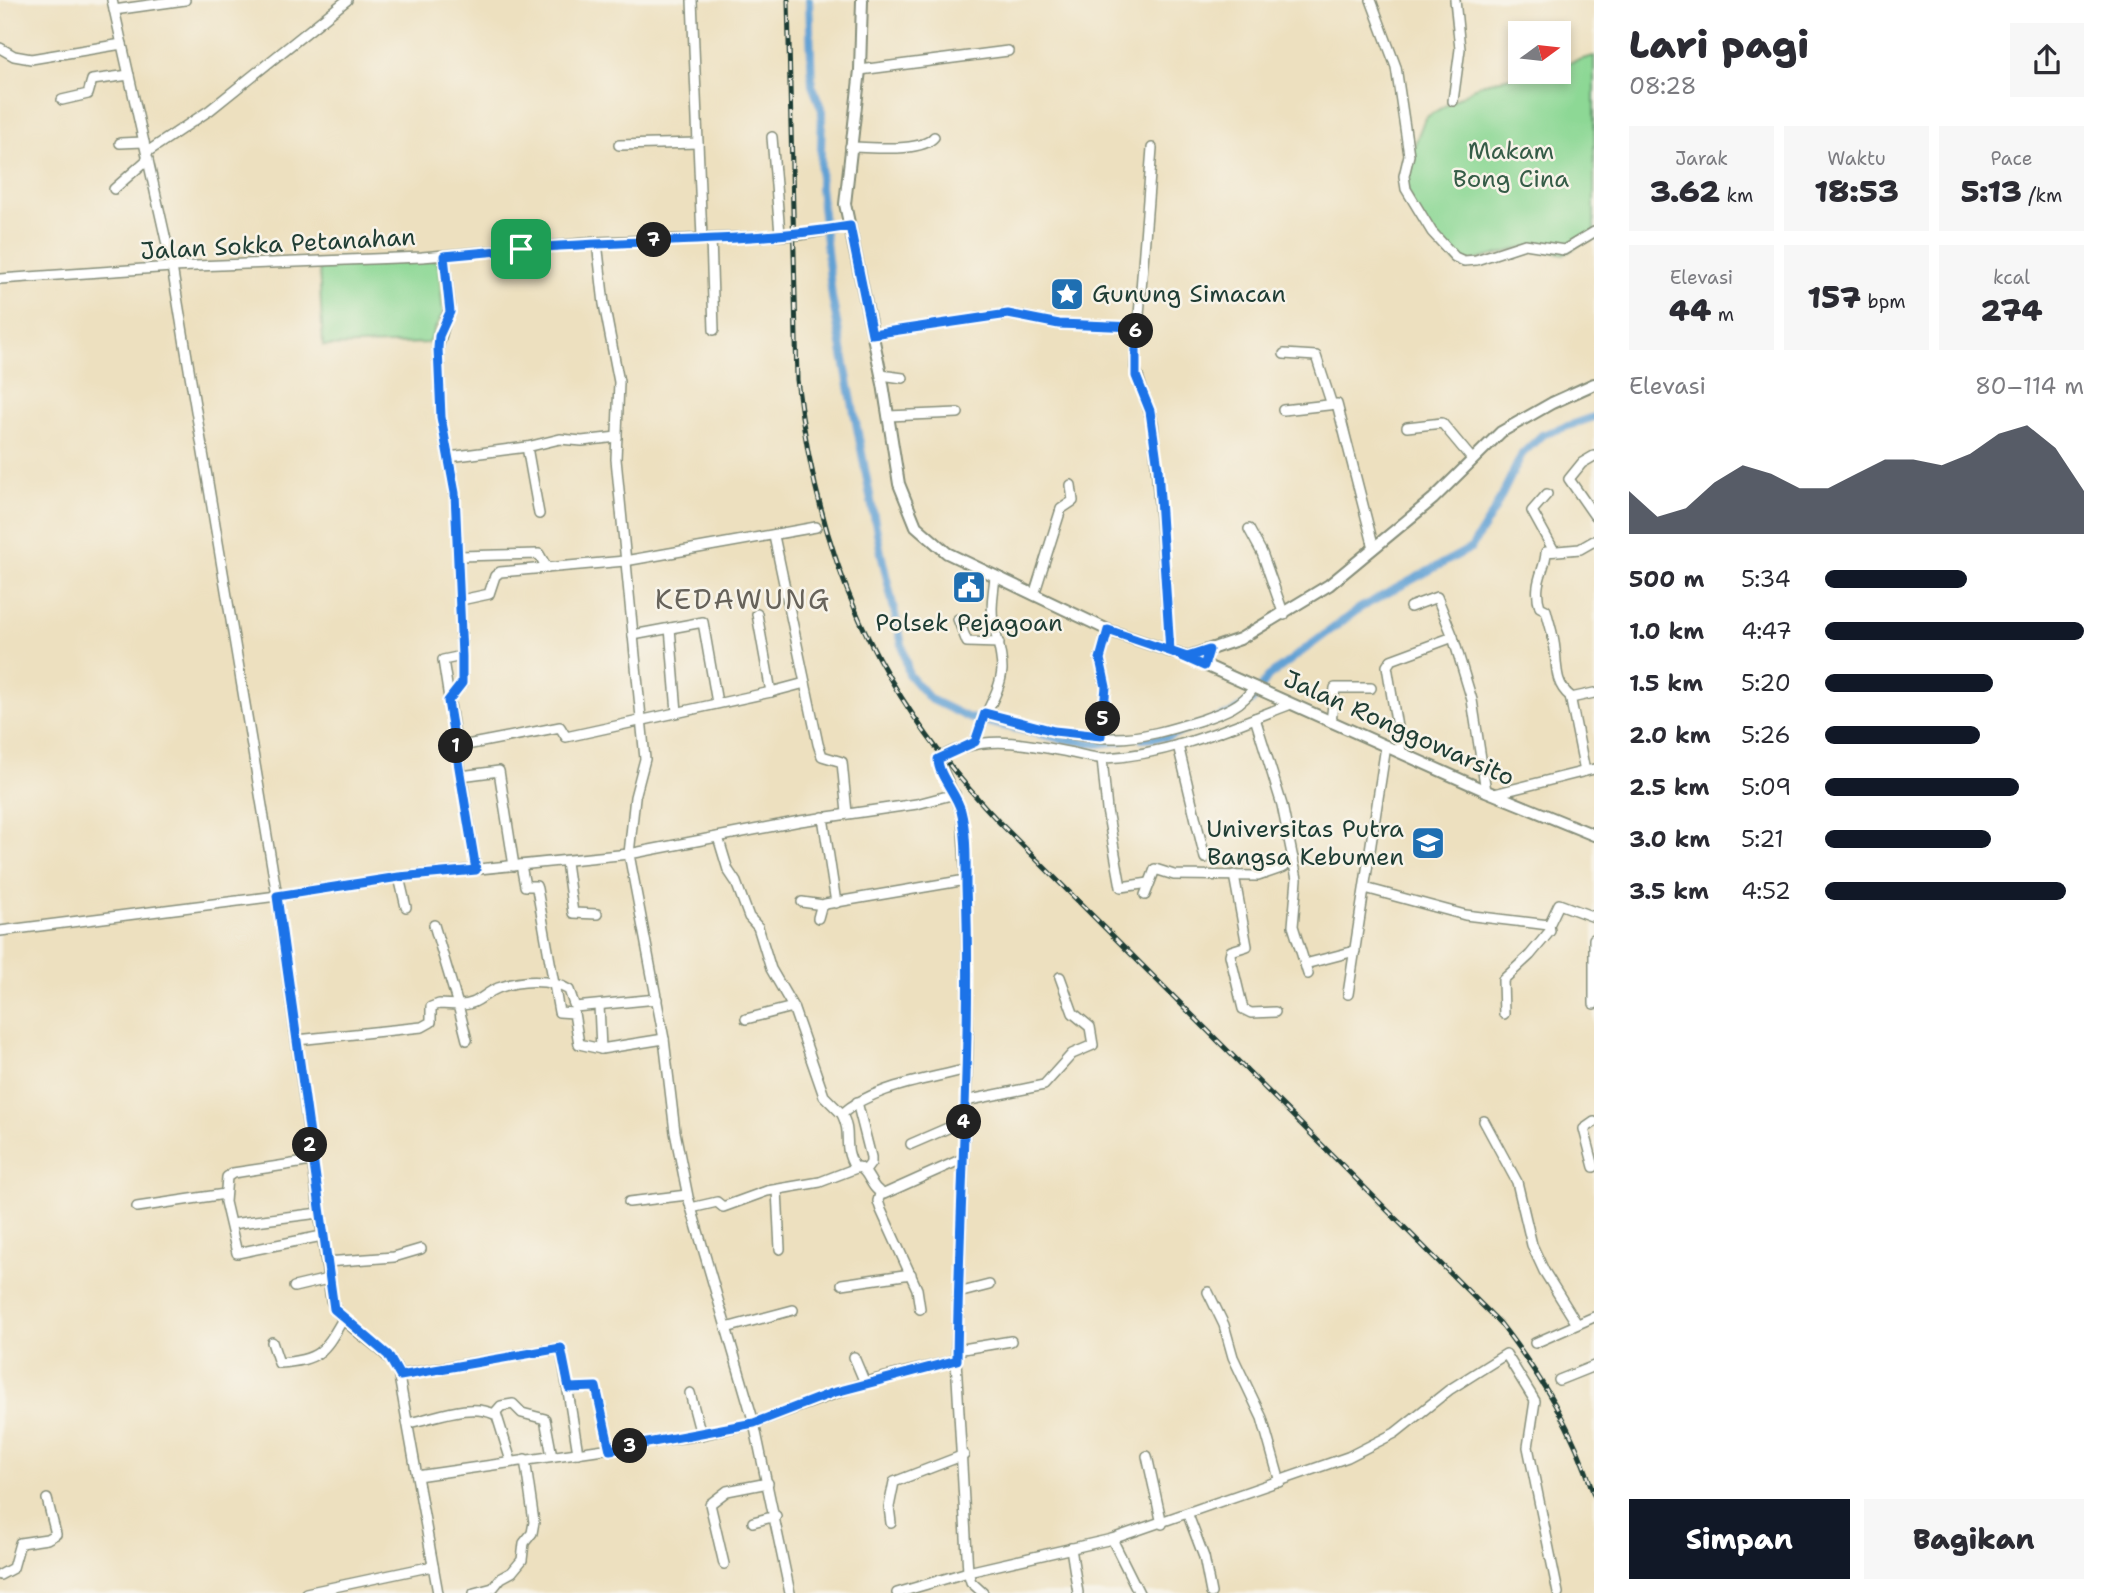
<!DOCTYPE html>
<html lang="id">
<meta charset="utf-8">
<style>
body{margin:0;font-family:"Shantell Sans",sans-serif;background:#f7f7f7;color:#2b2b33;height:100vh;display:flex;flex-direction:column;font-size:26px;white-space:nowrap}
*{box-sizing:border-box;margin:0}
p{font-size:23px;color:#7c7c81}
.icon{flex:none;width:38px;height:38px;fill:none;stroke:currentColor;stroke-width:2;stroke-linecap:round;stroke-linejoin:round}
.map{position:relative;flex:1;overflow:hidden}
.drawer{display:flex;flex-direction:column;background:#fff;width:525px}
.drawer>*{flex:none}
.needle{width:46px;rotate:75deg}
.buttons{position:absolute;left:1508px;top:21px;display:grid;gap:14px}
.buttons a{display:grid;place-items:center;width:63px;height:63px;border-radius:0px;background:#fff;box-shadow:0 4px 10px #0003;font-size:35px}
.pin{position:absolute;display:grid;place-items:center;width:60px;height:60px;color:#fff;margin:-30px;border-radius:14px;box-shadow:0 4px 10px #0006}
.km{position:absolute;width:35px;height:35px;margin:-18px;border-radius:50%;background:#222;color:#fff;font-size:19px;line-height:35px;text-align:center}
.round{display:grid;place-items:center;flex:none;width:74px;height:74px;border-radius:0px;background:#f7f7f7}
.summary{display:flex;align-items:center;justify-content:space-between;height:119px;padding:0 35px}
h1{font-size:38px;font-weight:800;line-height:52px}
.stats{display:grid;grid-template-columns:repeat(3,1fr);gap:10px;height:119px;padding:7px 35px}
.stats div{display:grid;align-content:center;border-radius:0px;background:#f7f7f7;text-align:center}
.stats b{font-size:30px;font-weight:800}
.stats small{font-size:19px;font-weight:400}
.stats p{font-size:19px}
.chart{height:196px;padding:14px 35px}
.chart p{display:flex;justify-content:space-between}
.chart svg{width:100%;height:126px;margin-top:7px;fill:#111827;opacity:.7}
.primary-button{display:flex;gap:14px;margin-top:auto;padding:14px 35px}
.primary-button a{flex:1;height:80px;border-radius:0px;background:#111827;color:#fff;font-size:28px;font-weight:800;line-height:80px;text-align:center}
.primary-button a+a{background:#f7f7f7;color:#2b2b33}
ul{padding:0 35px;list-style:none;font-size:23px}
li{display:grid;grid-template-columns:112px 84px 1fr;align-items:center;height:52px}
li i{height:18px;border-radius:9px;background:#111827}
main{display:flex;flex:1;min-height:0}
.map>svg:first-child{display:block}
</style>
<main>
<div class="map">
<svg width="1594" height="1593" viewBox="0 0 1594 1593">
<rect width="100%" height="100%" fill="#f7f3e8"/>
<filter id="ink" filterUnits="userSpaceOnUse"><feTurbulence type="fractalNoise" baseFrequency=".0143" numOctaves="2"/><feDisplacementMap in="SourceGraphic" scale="14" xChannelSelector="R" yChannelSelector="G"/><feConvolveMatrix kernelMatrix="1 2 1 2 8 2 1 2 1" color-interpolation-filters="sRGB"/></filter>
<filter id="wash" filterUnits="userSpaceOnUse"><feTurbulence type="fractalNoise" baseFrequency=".00686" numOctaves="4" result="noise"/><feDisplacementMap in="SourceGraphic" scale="28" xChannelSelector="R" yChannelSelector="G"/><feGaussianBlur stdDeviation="1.57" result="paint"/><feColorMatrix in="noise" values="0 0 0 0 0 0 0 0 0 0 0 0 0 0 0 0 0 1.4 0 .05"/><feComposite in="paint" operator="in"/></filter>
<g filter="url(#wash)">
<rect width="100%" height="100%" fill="#ede0bf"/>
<g fill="#8dd895" stroke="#568a64" stroke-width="2">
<polygon points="1594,56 1594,235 1565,254 1525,247 1458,265 1414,216 1403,175 1425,118 1481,84 1532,72 1559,72 1559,65"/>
<polygon points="438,260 443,313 428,343 323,346 319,265"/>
</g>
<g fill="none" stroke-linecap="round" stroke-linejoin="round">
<g stroke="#62a1d4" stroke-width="8">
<polyline points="809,0 812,85 822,110 820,187 832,297 881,553 909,675 930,699 969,718 1062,739 1097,744 1122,741"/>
<polyline points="1142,739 1166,737 1231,714 1253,700 1268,677 1360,608 1471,548 1494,511 1522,454 1542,435 1594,417"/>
</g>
</g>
</g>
<g filter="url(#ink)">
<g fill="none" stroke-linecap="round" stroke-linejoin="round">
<g stroke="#868e7a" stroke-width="12">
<g id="minor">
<path d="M112 0 172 267 277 896 331 1300C343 1331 382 1342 398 1371L438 1593"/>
<polyline points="692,0 702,238"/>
<polyline points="1371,0 1396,67 1409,155 1404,176 1406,189 1432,232 1455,257 1464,261 1476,260 1525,244 1564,250 1594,232"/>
<polyline points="114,10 185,0"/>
<polyline points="0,48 14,56 31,59 122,44"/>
<polyline points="860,70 1008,51"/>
<polyline points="62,100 88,94 92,80 129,75"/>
<polyline points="1453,101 1460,49 1455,0"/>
<polyline points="772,137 780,234"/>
<polyline points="120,143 144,142"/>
<polyline points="619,145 698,143"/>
<path d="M850 147C871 147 921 153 934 137"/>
<polyline points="1152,148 1135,367 1153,423 1170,651"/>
<polyline points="147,152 210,110 347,0"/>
<polyline points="114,189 148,159"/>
<polyline points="711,238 714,330"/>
<polyline points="597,242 604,304 619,382 616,459 645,759 635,797 629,854 664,1039 675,1132 688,1197 754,1423 790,1593"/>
<polyline points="444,255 450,306 438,348 441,417 455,493 462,656 462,683 448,701"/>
<polyline points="0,279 172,267 422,257 597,242 800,235 850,226"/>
<polyline points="872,334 1008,314 1059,324 1136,327"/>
<polyline points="1284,354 1316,356 1331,402"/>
<polyline points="881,375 903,378"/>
<polyline points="1283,410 1337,404 1374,548"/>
<polyline points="888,416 958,413"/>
<polyline points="1407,427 1442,423 1472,459"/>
<polyline points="527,447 539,514"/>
<polyline points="1594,456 1582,463 1569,479 1594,515"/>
<polyline points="449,457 527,447 560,439 582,441 617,437"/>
<polyline points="1547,494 1532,511 1554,551"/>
<polyline points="1249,529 1262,553 1284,615"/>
<polyline points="774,536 818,744 822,756 842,762 847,813"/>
<polyline points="459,556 539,554 547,568"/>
<polyline points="1034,595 1061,509 1073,501 1071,485"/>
<polyline points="461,600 489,594 495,576 500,572 625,561 816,527"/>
<polyline points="1410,607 1437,597 1453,637"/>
<polyline points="757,614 771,692 805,683"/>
<polyline points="958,619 967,642 999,643"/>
<polyline points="670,628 677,712"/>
<polyline points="633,635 703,622 717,703"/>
<polyline points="462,656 443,660 476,870"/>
<polyline points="1571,698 1594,693"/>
<path d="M985 713C1026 724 1069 737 1111 738 1140 739 1173 729 1201 720 1221 713 1242 707 1254 687"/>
<polyline points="1255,718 1282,805 1297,879 1293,926 1308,974"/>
<polyline points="1331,722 1335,688 1371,688"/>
<polyline points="1101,736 1106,687 1100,659 1108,630"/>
<path d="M975 742C981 717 1000 695 1002 670 1002 652 996 637 993 621 990 607 994 590 995 576"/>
<polyline points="1178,745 1205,858"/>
<polyline points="456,747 560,727 566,737 771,692"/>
<polyline points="1401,752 1387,666 1391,660 1453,637 1472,700 1486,791"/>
<polyline points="1102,758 1107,810 1121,887 1149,883"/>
<path d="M1585 771 1570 696C1555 684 1557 667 1555 650 1554 636 1549 623 1546 610L1540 607C1532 583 1546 569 1546 552L1580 549 1594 541"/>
<polyline points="461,776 499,771 514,866"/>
<polyline points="1494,794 1594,769"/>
<polyline points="823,817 836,903"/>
<polyline points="718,837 728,870 736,882 749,917 758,927 771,969 793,1007"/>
<polyline points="566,862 573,913 597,914"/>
<polyline points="521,865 525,886 536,886 537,889 559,1012 574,1013 579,1044 601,1049"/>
<polyline points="1234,875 1247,946 1231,951 1230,955 1243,1009 1251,1013 1275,1012"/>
<polyline points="399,877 406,907"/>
<polyline points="1365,888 1465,915 1549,925 1550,931 1530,955 1503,980 1504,1014"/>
<polyline points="1145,895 1155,869 1174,875 1258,876 1284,867 1293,858"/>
<polyline points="802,902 823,905"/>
<polyline points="818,918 821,907 825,904 966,880"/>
<path d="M434 925 458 1005C477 1006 483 994 498 988 519 980 550 978 569 990L575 1007 657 999"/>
<polyline points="1549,925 1559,904 1594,917"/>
<polyline points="0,931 277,896 399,877 629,854 800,821 917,804 955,794"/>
<polyline points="1594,939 1594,1004"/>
<polyline points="1305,964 1355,951"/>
<polyline points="1348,994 1386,746"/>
<polyline points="599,1005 601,1049 664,1039"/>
<polyline points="746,1019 793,1007 824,1096 842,1114"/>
<polyline points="297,1040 422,1027 431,1022 431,1007 439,1004 458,1005 467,1040"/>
<polyline points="965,1101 1044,1085 1072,1054 1093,1045 1090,1027 1073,1013 1060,977"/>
<polyline points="857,1102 871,1157 871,1163 865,1171"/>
<polyline points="1484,1121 1517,1182 1532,1245 1544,1271 1577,1324"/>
<polyline points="1594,1122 1584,1129 1594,1167"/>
<polyline points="911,1144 964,1121"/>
<polyline points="312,1161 233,1173 227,1177 225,1202 237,1253 322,1236"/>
<path d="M855 1168C841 1143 853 1137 842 1114 873 1086 927 1080 967 1069"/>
<polyline points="777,1190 780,1249"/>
<polyline points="880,1194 878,1201 881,1210 917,1289 920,1309"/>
<polyline points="629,1202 687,1195"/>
<polyline points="137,1207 225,1194"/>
<path d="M691 1208 717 1202 723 1207 767 1191 820 1182 859 1167C870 1172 870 1189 884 1194L962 1159"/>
<polyline points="231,1224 319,1213"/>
<polyline points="326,1262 394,1257 421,1249"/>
<polyline points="842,1284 911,1274"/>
<polyline points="294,1287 328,1279"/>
<polyline points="1208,1292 1224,1325 1233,1357 1262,1418 1280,1482"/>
<polyline points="958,1293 989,1285"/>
<polyline points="726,1328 793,1310"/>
<path d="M272 1342 279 1363C320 1360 324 1352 343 1319"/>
<polyline points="1535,1343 1594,1317"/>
<polyline points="957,1350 1011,1341"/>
<polyline points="854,1357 865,1383"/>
<polyline points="399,1375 561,1348 578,1453"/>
<polyline points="1559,1380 1594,1366"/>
<polyline points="569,1388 596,1387 610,1449"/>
<polyline points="690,1393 701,1435"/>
<polyline points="496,1413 511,1461"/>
<path d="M408 1423C435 1418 469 1402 494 1414L501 1406 513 1404 522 1413 545 1419 552 1456"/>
<polyline points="1147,1456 1162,1524"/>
<polyline points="417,1476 701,1435 754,1423 873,1380 956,1360"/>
<polyline points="1188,1515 1204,1557 1211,1593"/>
<polyline points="753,1522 776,1516"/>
<polyline points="891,1523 889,1507 894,1482 964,1455"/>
<polyline points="1112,1539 1139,1593"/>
<polyline points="1071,1548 1078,1593"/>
<polyline points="724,1564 710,1504 727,1491 768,1483"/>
<polyline points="0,1575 13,1568 20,1543 47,1539 56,1534 47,1499"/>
<polyline points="306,1593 433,1566"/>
<polyline points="474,1593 493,1588 501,1578 512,1572 522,1560 524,1543 532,1533 534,1522 525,1459"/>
<polyline points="897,1593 968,1572 1112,1539 1348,1457 1395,1433 1449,1390 1506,1354 1535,1401 1528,1447 1558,1593"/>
<path d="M983 1593 971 1582 968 1572 956 1360 968 1043 966 885 962 813 938 759C979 733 1023 743 1068 752 1080 754 1093 759 1105 758 1170 755 1231 727 1291 704"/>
</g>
</g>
<g stroke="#868e7a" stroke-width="14">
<g id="major">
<polyline points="862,0 860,70 845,204 883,384 899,484 916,526 947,553 1108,630 1187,657 1486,791 1594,835"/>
<polyline points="1187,657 1240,639 1329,585 1433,499 1501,432 1552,403 1594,384"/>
</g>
</g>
<use href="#minor" stroke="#fff" stroke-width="9"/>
<use href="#major" stroke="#fff" stroke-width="10"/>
<g stroke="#1f3d34" stroke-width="5">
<path id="rail" d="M788 0 797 380C819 561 874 690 1000 823L1500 1323C1541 1376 1574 1430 1594 1495"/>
</g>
<use href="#rail" stroke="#f7f3e8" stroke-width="2.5" stroke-dasharray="8" stroke-linecap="butt"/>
</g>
</g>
<g fill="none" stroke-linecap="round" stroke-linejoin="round" filter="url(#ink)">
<g stroke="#fff" stroke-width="14">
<path id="route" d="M521 249 444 256 450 312 439 336 438 348 441 417 455 493 462 656V683L448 701 476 870 399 877 277 896 334 1309 388 1355 400 1376 561 1348 569 1388 596 1387 610 1450 754 1423 832 1393 957 1360C959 1202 972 1044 966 886 966 862 967 834 961 811 957 794 938 776 938 759L975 742 985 713 1054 731 1101 736 1106 687 1100 659 1108 630 1187 657 1209 650 1204 666 1170 651 1158 468 1150 411 1136 376V327L1059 324 1008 314 872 334 850 226C742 244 630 239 521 249"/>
</g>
<use href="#route" stroke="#1a73e8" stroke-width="9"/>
</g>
<defs>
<g id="sight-square" transform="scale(1.75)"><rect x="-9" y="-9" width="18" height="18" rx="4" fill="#1f6fb2" stroke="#f7f3e8"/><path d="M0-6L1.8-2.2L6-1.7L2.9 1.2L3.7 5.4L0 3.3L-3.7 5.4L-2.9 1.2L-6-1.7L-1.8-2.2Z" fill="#fff"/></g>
<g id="civic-square" transform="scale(1.75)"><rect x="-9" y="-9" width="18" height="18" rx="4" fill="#1f6fb2" stroke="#f7f3e8"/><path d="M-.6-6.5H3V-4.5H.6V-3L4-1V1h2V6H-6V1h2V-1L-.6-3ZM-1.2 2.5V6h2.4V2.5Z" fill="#fff"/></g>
<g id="university-square" transform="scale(1.75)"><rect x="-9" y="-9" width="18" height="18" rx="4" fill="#1f6fb2" stroke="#f7f3e8"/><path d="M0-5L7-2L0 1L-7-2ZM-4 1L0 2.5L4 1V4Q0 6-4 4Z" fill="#fff"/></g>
</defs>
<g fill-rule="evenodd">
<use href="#sight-square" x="1067" y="294"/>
<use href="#civic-square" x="969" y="587"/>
<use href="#university-square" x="1428" y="843"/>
</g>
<g text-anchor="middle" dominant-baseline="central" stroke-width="5" stroke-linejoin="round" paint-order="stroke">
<g font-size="24" fill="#355c47" stroke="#f7f3e8">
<text x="1511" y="151">Makam<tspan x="1511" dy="28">Bong Cina</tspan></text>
</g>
<g font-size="24" fill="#1f3d34" stroke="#f7f3e8">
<text transform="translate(278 244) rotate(-3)">Jalan Sokka Petanahan</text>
<text transform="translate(1399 728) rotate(24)">Jalan Ronggowarsito</text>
</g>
<g font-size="24" fill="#1f3d34" stroke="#f7f3e8" text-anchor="start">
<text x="1092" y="294">Gunung Simacan</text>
<text x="969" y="623" text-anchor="middle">Polsek Pejagoan</text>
<text x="1404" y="829" text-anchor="end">Universitas Putra<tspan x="1404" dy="28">Bangsa Kebumen</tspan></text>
</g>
<g font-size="28" letter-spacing="2" fill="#67635b" stroke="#f7f3e8">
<text x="743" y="599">KEDAWUNG</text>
</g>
</g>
</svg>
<div class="buttons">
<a><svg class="needle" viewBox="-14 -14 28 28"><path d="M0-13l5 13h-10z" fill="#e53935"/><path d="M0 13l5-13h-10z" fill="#7c7c81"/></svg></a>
</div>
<div class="pin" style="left:521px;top:249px;background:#1e9e55"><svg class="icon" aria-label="arrive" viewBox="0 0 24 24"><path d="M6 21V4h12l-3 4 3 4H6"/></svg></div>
<b class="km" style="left:456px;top:746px">1</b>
<b class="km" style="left:310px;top:1145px">2</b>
<b class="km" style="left:630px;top:1446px">3</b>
<b class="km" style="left:964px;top:1122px">4</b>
<b class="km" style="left:1103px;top:719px">5</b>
<b class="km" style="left:1136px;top:331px">6</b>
<b class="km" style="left:654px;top:240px">7</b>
</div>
<section class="drawer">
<div class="summary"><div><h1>Lari pagi</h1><p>08:28</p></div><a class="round"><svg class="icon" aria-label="share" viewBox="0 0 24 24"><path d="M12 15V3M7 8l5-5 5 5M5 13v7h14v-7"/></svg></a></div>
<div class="stats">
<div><p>Jarak</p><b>3.62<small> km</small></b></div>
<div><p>Waktu</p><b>18:53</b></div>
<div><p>Pace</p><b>5:13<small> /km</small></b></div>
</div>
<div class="stats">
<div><p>Elevasi</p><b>44<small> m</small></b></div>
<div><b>157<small> bpm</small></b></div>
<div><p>kcal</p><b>274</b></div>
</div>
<div class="chart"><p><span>Elevasi</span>80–114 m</p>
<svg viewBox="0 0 160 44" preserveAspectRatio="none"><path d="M0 44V29L10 38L20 35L30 26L40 20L50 23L60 28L70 28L80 23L90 18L100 18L110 20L120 16L130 9L140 6L150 14L160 29V44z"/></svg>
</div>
<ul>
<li><b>500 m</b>5:34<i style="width:55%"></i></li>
<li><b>1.0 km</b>4:47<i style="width:100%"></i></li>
<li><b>1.5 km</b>5:20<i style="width:65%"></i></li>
<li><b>2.0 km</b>5:26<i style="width:60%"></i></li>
<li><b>2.5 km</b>5:09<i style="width:75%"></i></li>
<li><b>3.0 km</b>5:21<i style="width:64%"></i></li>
<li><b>3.5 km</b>4:52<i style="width:93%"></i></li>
</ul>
<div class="primary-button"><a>Simpan</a><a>Bagikan</a></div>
</section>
</main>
